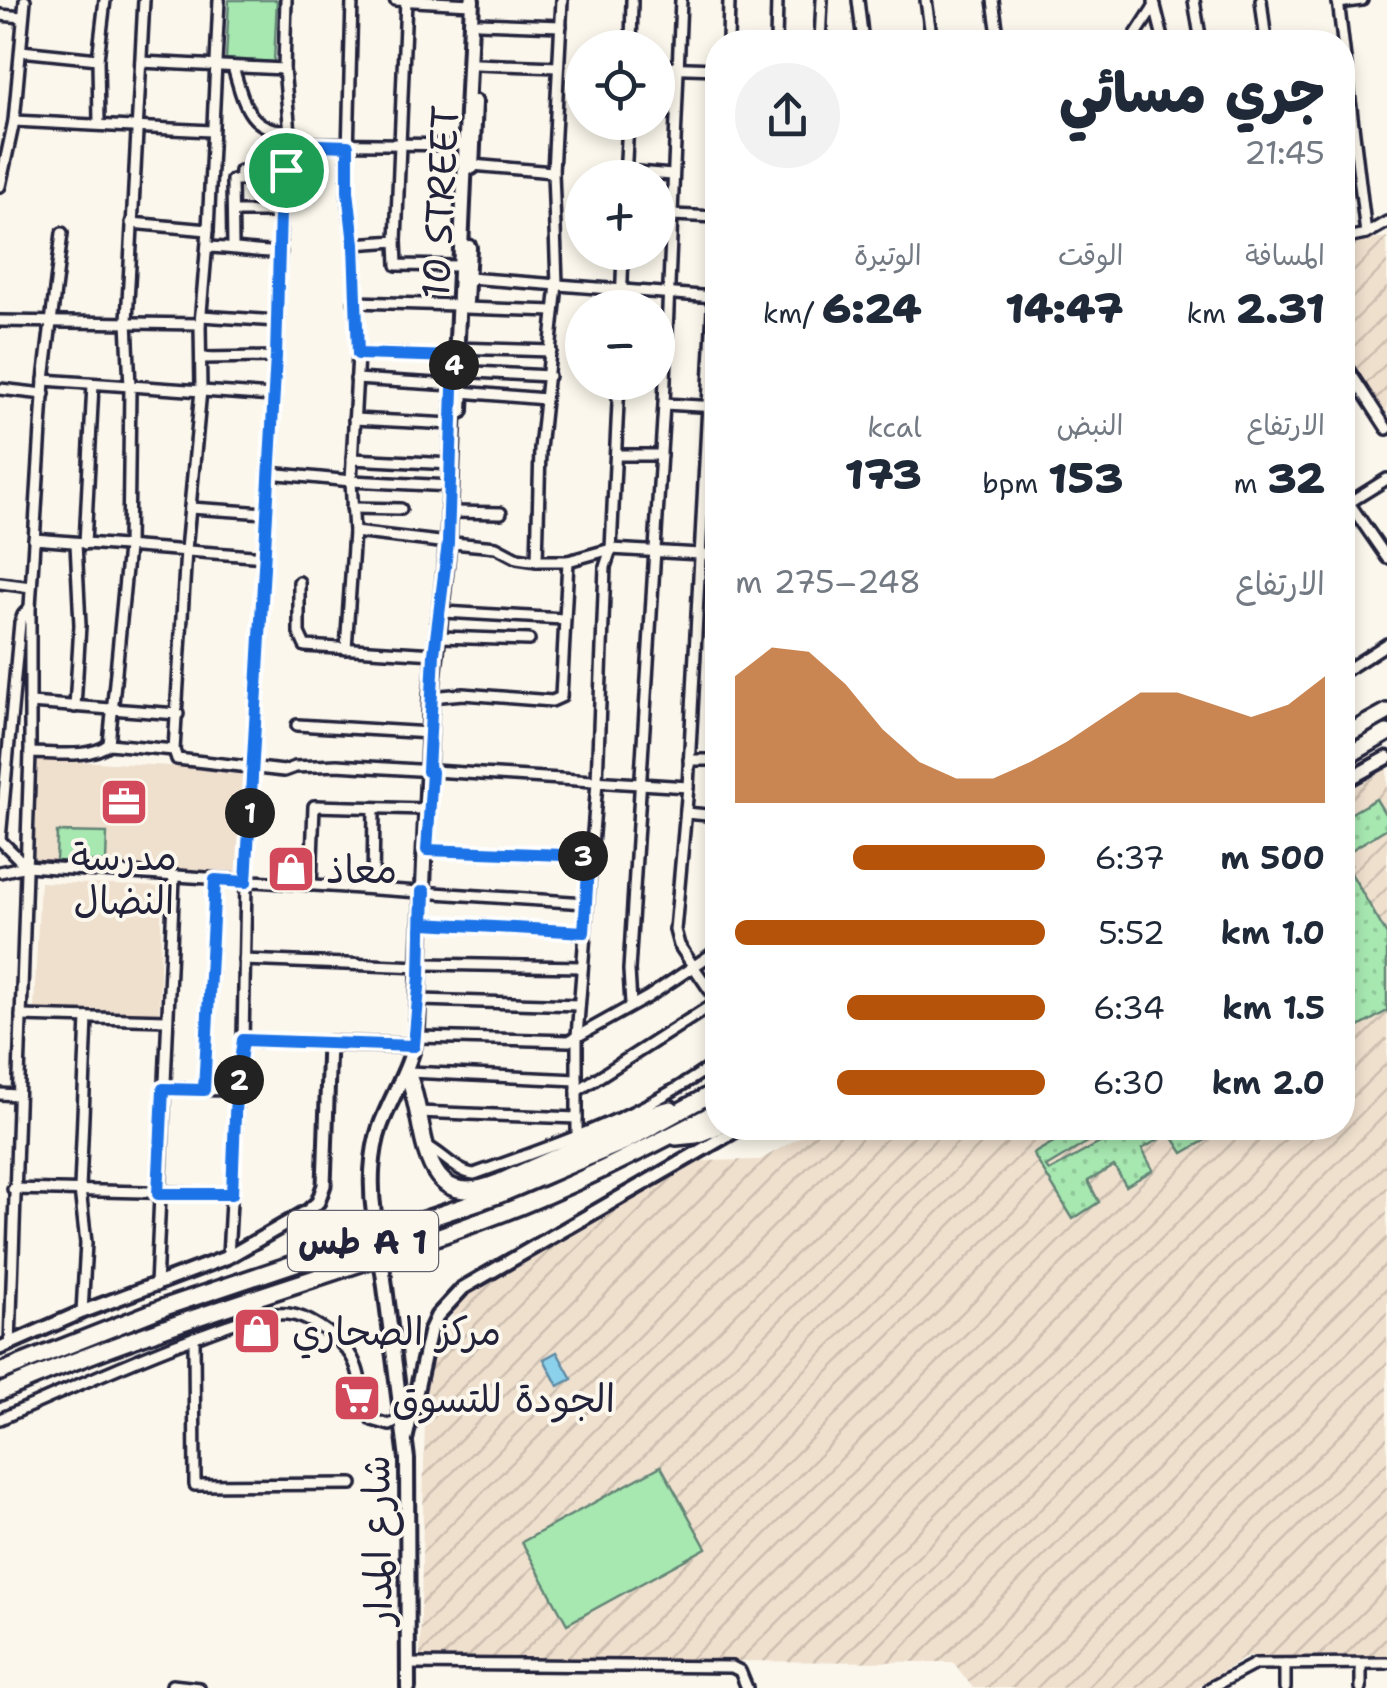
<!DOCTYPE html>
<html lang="ar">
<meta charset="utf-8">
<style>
body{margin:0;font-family:"Shantell Sans","Playpen Sans Arabic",sans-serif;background:#f2f2f3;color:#1f2937;direction:rtl;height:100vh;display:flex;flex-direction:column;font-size:38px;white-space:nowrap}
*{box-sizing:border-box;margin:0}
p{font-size:32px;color:#747a83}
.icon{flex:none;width:55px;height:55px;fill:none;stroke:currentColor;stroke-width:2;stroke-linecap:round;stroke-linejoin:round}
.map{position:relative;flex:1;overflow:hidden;direction:ltr}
.panel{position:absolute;left:705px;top:30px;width:650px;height:1110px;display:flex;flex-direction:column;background:#fff;border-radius:40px;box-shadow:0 5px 15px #0003;direction:rtl}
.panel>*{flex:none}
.tools{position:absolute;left:565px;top:30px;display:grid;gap:20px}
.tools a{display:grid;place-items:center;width:110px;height:110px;border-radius:50%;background:#fff;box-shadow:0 5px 15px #0003;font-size:50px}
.pin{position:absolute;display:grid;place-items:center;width:85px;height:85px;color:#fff;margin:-42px;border:5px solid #fff;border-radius:50%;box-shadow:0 2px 10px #0007}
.km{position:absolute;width:50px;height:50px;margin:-25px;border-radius:50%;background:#222;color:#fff;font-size:28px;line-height:50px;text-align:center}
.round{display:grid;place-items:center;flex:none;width:105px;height:105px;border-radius:52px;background:#f2f2f3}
.overview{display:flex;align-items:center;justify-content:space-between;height:170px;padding:0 30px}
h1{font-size:55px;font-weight:800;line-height:75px}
.figures{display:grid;grid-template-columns:repeat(3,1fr);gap:15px;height:170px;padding:10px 30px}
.figures div{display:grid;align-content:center}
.figures b{font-size:42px;font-weight:800}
.figures small{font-size:28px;font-weight:400}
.figures p{font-size:28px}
.chart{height:280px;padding:20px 30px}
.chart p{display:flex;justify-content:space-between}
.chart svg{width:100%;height:180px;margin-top:10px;fill:#b45309;opacity:.7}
ul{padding:0 30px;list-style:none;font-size:32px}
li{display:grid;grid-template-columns:160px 120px 1fr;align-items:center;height:75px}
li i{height:25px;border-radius:12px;background:#b45309}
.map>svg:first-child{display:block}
</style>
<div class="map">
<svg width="1387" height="1688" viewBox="0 0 1387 1688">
<defs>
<pattern id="industrial-furrows" width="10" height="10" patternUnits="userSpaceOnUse" patternTransform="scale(2.5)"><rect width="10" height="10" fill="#efdfcd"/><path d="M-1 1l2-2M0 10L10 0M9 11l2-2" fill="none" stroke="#cdbfb1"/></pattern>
<pattern id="grass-dots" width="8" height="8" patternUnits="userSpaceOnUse" patternTransform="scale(2.5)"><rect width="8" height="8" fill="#a7e8b1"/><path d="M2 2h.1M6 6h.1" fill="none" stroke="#8fc799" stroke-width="1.8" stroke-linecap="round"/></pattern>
</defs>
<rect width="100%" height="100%" fill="#fbf7ec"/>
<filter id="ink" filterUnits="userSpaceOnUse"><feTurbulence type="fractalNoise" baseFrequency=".01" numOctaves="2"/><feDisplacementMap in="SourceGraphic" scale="20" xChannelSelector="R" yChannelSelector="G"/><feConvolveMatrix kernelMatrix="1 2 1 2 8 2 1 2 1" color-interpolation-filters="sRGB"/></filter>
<g filter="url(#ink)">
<g fill="#efdfcd">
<polygon points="38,759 245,770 240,874 34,861"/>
<polygon points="40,882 162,887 159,1015 34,1009"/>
</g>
<g fill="url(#industrial-furrows)">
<polygon points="1387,237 1387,416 1343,356 1343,245"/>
<polygon points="1387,769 1387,1657 1247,1656 1197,1688 973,1688 953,1662 420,1660 426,1370 456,1308 480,1285 699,1161 760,1160 816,1128 1342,1128 1343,794"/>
</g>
<g fill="url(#grass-dots)" stroke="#648576" stroke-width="2.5">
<polygon points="1376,799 1387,817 1387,828 1345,854 1351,865 1348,868 1387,935 1387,1011 1343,1036 1343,1007 1354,1000 1343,979 1343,818"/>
<polygon points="1066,1128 1111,1128 1046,1167 1049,1171 1127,1128 1203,1128 1209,1138 1183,1153 1170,1133 1142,1149 1153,1170 1126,1186 1114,1166 1088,1181 1099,1202 1073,1219 1033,1154 1069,1133"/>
</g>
<g fill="#a7e8b1" stroke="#648576" stroke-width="2.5">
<polygon points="229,0 277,0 274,62 226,59"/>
<polygon points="57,832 107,833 106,862 56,861"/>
<polygon points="661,1466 706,1548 567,1624 522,1542"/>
</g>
<polygon fill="#8bd1ec" stroke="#618ba5" stroke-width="2.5" points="557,1352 572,1379 558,1386 544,1359"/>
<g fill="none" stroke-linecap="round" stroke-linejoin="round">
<g stroke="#22223b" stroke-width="16">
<g id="minor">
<polyline points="219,0 208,230 200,324 201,390 186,550 174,750 177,759 284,771 295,767 337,765 688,787"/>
<polyline points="395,0 471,4"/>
<polyline points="858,0 863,42"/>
<polyline points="926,0 932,42"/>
<polyline points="993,0 999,42"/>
<polyline points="1194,0 1201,42"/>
<polyline points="1261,0 1266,42"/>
<polyline points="1338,0 1366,234"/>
<polyline points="1154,2 1164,42"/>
<polyline points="1338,3 1362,0"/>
<polyline points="0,15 23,17"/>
<polyline points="479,23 561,26"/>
<polyline points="728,42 729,0"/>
<polyline points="776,42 777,0"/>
<polyline points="820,42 822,0"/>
<polyline points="1131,42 1155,5"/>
<polyline points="631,48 632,0"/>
<polyline points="21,51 98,59"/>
<polyline points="141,62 284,69"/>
<polyline points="476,64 558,67"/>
<path d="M233 67C243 99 247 132 288 130"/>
<polyline points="658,67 718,69"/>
<polyline points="14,121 211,131"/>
<polyline points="99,124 98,59 105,0"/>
<polyline points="291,143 471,145"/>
<polyline points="472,165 553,172"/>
<polyline points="625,171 672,175"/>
<polyline points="625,178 628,122"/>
<polyline points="0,186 14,121 25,0"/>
<polyline points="234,212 281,212"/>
<polyline points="672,215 717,217"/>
<polyline points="131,223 208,230"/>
<polyline points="1342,239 1366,234 1387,222"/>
<polyline points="396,241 397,265 459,266"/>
<polyline points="354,244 396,241 406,0"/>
<path d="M207 247C233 247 255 253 281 252"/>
<polyline points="233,247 232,180 240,180 240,171 286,170"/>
<polyline points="468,278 714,297"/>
<polyline points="354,302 457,305"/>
<polyline points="465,308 554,311"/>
<polyline points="621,308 623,252"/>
<polyline points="201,316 277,321"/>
<polyline points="0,321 200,324"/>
<polyline points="455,348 551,351"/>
<polyline points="358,354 454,357"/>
<polyline points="202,358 276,357"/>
<polyline points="1342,360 1387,429"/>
<polyline points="457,371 549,376"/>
<polyline points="356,379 453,385"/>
<polyline points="44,380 273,396"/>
<polyline points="0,389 44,394"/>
<polyline points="462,392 545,399"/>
<polyline points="664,404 718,407"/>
<polyline points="354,419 452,424"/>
<polyline points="617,455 661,455"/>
<polyline points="352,459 452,464"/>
<polyline points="269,473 351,481 451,486"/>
<polyline points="1349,503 1387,558"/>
<polyline points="1342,507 1387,479"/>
<polyline points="190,508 266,513"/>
<polyline points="352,508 401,509"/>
<polyline points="455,512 501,513"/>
<polyline points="354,532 448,543"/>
<polyline points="34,539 265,557"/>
<polyline points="453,543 496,547 517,558 537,561 568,561 611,549 718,555"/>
<polyline points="85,544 93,384"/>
<polyline points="537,561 540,449 557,284 553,172 562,0"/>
<polyline points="299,582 299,633 305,646 435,654"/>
<polyline points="0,583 31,587"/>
<polyline points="444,612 563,619"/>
<polyline points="441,637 529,640"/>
<polyline points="346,649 354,532 351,481 358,354 354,244 347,191 352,0"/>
<polyline points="1342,673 1387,644"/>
<polyline points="431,697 463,694 552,701 561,697 568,561"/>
<polyline points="30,703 178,714"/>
<polyline points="75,707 80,625 76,543"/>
<polyline points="297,725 430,733"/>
<polyline points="109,744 128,548 130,387 127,321 144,0"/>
<path d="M30 753C54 753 90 759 109 744L174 750"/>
<polyline points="689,760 718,760"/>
<polyline points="686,813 718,816"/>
<polyline points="0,839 20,623 23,615 30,607"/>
<polyline points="0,840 26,866"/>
<polyline points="427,850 589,856"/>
<polyline points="0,872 26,866 586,903"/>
<polyline points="311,885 314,806 425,809"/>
<polyline points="373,888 374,808"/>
<polyline points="424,923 584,932"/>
<polyline points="244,960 421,967"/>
<polyline points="424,964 582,967"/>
<polyline points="422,1000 579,1005"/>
<polyline points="717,1001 679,945 675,930 688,787 718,214"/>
<polyline points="631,1004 629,970 664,404 681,0"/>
<polyline points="21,1016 167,1020"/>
<polyline points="420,1037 569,1041 648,997 718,950"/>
<polyline points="243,1040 329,1043"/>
<polyline points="409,1072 577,1080"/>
<polyline points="163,1089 237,1090"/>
<polyline points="204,1090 215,880"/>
<polyline points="577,1091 718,1001"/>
<polyline points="0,1094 17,1095"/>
<polyline points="417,1112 577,1118"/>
<polyline points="577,1133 577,1036 597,782 605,567 611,549 619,382"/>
<path d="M425 1145C442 1153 456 1172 474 1174 557 1145 647 1114 718 1061"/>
<polyline points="13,1189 232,1194"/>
<polyline points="228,1257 237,1090 243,1040 246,882 276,357 281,212 291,143 284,69 286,0"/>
<polyline points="156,1286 174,878"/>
<polyline points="82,1312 86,1243 80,1189 87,1018"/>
<polyline points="194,1337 195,1485 352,1484"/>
<polyline points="10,1344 30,753 30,607 44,380 62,233"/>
<path d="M0 1419C66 1391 131 1360 198 1336 225 1326 259 1312 288 1314 308 1316 333 1334 346 1349 365 1371 358 1398 372 1420L390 1425 401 1418"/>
<polyline points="407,1664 732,1667 740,1671 747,1688"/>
<polyline points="1285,1664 1285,1688"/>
<polyline points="172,1685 199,1688"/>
<polyline points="1210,1688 1255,1664 1387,1663"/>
<polyline points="1361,1688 1361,1664"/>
</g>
</g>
<g stroke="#22223b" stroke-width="19">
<g id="tertiary">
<polyline points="1342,783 1387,758"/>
<polyline points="0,1348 82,1312 228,1257 308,1211 318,1202 324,1185 329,1043 414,1046"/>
<polyline points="406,1438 430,1331 437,1316 463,1288 740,1128"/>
</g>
</g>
<g stroke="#22223b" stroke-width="20">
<g id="secondary">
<polyline points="472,167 475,102"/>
<polyline points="466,302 469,247"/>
<polyline points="461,411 463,357"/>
<path d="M374 1214C370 1186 371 1153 380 1127 392 1094 413 1065 417 1029L431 697 448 543 472 0"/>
<polyline points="384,1279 407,1459 408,1688"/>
</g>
</g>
<g stroke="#22223b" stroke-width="22">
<g id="trunk">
<polyline points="1342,737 1387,712"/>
<polyline points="1342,759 1387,733"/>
<path d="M408 1076C428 1119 414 1217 498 1183L653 1114 671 1109"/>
<polyline points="676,1137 696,1135 718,1126"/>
<polyline points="0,1372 165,1307 498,1195 626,1141 718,1090"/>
<path d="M0 1392C159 1322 327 1279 489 1218 568 1189 643 1150 718 1111"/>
</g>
</g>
<use href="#minor" stroke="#fbf7ec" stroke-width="9"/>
<use href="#tertiary" stroke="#fbf7ec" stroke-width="11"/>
<use href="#secondary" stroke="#fbf7ec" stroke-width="12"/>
<use href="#trunk" stroke="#fbf7ec" stroke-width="15"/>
<g stroke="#22223b" stroke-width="20" stroke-linecap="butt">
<polyline id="secondary-bridge" points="374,1214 384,1279"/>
</g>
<use href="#secondary-bridge" stroke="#fbf7ec" stroke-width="12"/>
</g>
</g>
<g fill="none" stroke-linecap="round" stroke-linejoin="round" filter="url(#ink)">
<g stroke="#fff" stroke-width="20">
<polygon id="route" points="291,144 348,146 348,191 354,244 358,354 454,357 448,543 434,654 428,771 432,772 427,850 589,856 584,932 424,923 425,891 422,892 420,976 414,1046 243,1040 236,1090 232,1194 158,1194 163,1089 204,1090 215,880 246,882 276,356 280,212"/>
</g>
<use href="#route" stroke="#1a73e8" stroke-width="12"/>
</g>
<defs>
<g id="office-square" transform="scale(2.5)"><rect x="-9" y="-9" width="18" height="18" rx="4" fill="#d1495b" stroke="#fbf7ec"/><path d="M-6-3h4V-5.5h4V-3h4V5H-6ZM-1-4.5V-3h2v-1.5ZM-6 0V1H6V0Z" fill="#fff"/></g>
<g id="shop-square" transform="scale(2.5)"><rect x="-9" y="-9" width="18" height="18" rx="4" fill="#d1495b" stroke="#fbf7ec"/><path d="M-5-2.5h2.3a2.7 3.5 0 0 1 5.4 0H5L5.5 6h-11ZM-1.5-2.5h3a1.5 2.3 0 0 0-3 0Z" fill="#fff"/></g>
<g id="supermarket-square" transform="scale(2.5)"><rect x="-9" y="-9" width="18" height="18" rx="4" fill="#d1495b" stroke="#fbf7ec"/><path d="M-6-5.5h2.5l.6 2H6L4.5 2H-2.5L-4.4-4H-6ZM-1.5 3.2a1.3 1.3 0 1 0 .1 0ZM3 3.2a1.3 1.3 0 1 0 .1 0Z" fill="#fff"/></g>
</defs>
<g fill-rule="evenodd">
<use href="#office-square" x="124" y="802"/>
<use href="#shop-square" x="291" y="869"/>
<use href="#shop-square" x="257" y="1331"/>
<use href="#supermarket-square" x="357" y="1398"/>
</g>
<g text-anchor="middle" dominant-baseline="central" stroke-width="8" stroke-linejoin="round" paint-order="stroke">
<rect fill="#fbf7ec" stroke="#636270" stroke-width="2.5" x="288" y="1211" width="150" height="60" rx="8"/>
<g font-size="35" font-weight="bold" fill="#22223b">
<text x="363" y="1241">طس A 1</text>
</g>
<g font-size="38" fill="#22223b" stroke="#fbf7ec">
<text transform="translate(440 202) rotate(-87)">10 STREET</text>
<text transform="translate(377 1540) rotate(-91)">شارع المدار</text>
</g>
<g font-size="38" fill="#22223b" stroke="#fbf7ec" text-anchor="start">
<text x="124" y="856" text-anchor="middle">مدرسة<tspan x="124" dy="44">النضال</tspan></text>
<text x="326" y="869">معاذ</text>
<text x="292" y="1331">مركز الصحاري</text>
<text x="392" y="1398">الجودة للتسوق</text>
</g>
</g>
</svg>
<div class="tools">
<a><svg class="icon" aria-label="locate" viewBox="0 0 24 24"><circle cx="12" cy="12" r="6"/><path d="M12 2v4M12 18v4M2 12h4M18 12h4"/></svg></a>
<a>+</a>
<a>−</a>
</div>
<div class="pin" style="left:286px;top:170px;background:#1e9e55"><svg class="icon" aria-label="arrive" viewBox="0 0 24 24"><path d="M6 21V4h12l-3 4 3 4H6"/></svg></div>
<b class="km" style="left:250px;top:813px">1</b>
<b class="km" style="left:239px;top:1080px">2</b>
<b class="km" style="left:583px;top:856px">3</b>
<b class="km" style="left:454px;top:365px">4</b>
<section class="panel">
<div class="overview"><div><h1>جري مسائي</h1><p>21:45</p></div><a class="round"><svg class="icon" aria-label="share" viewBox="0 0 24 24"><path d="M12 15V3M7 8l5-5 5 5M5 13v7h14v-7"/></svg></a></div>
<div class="figures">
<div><p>المسافة</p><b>2.31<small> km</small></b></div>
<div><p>الوقت</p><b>14:47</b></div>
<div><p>الوتيرة</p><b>6:24<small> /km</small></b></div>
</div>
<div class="figures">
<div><p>الارتفاع</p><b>32<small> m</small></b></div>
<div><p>النبض</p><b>153<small> bpm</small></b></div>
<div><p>kcal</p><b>173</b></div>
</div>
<div class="chart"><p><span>الارتفاع</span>248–275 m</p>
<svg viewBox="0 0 160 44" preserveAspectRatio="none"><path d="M0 44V13L10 6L20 7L30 15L40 26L50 34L60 38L70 38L80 34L90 29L100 23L110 17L120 17L130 20L140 23L150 20L160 13V44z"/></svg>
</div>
<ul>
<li><b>500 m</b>6:37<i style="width:62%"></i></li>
<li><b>1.0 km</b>5:52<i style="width:100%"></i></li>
<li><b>1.5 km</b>6:34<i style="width:64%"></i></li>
<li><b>2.0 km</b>6:30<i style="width:67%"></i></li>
</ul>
</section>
</div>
